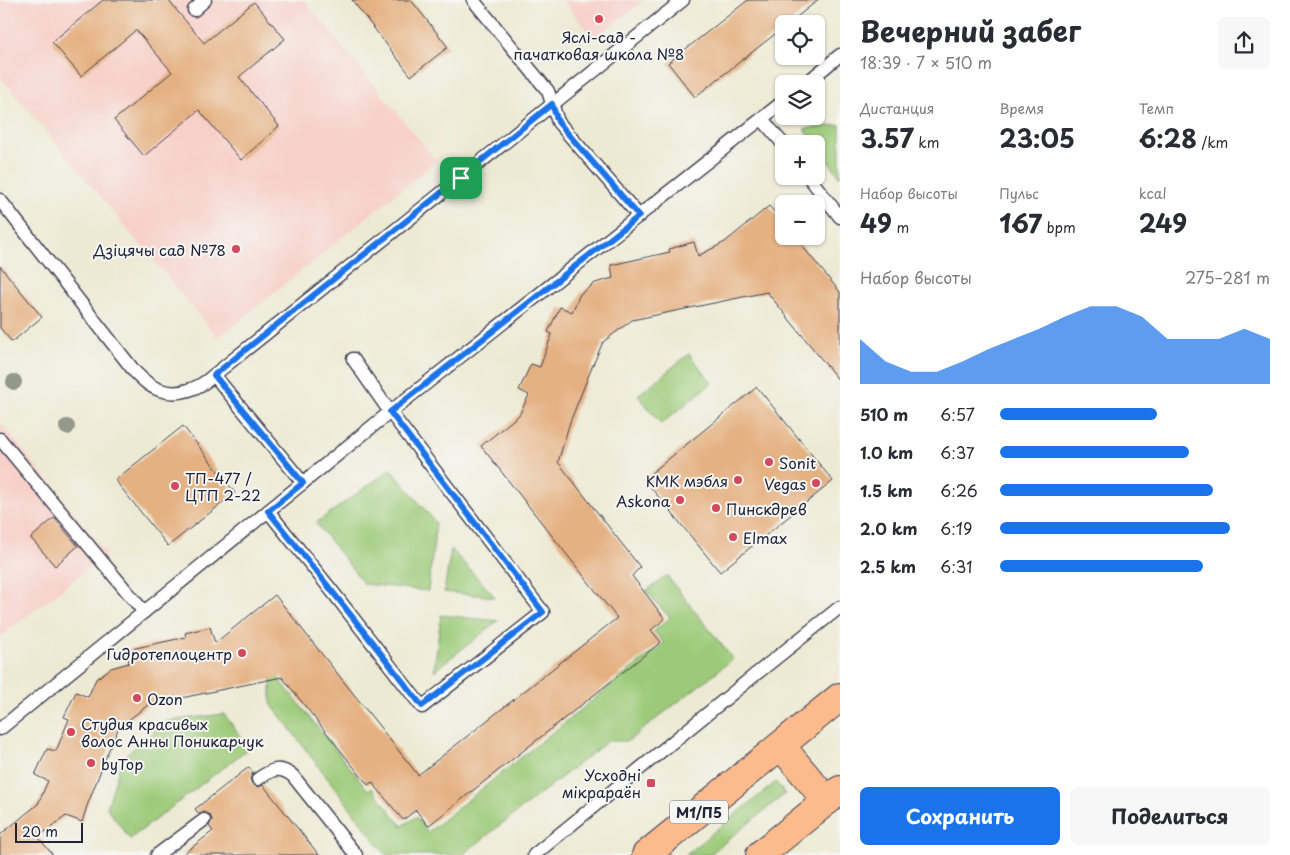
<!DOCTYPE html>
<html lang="ru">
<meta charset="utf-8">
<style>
body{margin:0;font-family:"Playpen Sans",sans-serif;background:#f7f7f7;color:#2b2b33;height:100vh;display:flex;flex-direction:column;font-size:19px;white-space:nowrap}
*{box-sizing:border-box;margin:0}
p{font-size:16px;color:#7c7c81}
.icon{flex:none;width:28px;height:28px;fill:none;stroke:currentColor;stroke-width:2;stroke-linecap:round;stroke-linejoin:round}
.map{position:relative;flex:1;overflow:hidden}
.drawer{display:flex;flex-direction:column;background:#fff;width:450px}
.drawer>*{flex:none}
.tools{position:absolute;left:775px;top:15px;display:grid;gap:10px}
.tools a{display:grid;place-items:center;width:50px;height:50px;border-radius:8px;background:#fff;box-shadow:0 1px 4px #0004;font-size:25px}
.scale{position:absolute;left:15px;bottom:12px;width:68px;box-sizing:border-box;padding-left:5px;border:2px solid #22223b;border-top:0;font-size:14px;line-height:18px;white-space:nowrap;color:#22223b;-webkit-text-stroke:4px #f6f6f2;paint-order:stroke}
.pin{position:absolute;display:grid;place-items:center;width:42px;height:42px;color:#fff;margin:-21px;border-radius:10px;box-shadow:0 2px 8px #0006}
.round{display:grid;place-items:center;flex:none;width:52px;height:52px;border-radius:8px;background:#f7f7f7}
.overview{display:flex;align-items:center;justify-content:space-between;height:85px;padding:0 20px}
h1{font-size:28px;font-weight:700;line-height:38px}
.metrics{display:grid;grid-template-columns:repeat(3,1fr);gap:8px;height:85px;padding:5px 20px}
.metrics div{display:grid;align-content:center}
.metrics b{font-size:25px;font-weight:700}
.metrics small{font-size:14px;font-weight:400}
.metrics p{font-size:14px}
.chart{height:140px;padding:10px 20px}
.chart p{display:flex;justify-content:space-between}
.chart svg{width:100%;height:90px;margin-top:5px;fill:#1a73e8;opacity:.7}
.primary-button{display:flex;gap:10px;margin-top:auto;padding:10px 20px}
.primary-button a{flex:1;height:58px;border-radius:8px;background:#1a73e8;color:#fff;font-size:20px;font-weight:700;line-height:58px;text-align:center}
.primary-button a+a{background:#f7f7f7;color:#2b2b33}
ul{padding:0 20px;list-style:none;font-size:16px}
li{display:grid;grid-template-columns:80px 60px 1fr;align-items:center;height:38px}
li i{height:12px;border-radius:6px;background:#1a73e8}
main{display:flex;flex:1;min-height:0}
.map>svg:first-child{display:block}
</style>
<main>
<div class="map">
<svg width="840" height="855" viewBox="0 0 840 855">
<rect width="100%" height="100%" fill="#f6f6f2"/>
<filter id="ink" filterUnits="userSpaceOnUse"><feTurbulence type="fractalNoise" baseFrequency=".02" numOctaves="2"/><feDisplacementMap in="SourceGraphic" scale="10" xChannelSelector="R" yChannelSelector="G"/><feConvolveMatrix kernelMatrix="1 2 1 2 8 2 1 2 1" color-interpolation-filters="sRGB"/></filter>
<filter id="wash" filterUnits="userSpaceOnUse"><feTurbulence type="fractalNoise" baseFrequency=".0096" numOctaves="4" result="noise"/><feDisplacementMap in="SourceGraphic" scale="20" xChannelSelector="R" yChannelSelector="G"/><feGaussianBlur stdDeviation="1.12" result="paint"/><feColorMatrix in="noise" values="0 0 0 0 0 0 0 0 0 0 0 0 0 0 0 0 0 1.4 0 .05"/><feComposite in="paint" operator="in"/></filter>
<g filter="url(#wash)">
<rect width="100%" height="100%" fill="#edead4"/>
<g fill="#f7d0c9">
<polygon points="0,0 304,0 437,161 218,338 0,76"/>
<polygon points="563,0 644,0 594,39"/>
<polygon points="0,422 107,554 0,637"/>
</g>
<g fill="#9cca78" stroke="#5f765a">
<polygon points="840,125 840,177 804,129"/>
<polygon points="689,354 712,383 661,424 638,395"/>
<polygon points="391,469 436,523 428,591 364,584 316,523"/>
<polygon points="451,549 495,597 444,592"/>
<polygon points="667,576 733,659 628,741 608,741 462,855 386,855 271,704 271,669 368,790 372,788 402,826 416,817 428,832 664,643 654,631 670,618 646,591"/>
<polygon points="441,615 498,621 434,671"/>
<polygon points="224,714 249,748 130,839 107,808 122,758 167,721"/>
<polygon points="776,782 785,794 709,855 685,855"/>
</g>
<g id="blocks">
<g fill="#e5b182">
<polygon points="103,0 168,0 204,43 254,2 285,39 239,77 279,126 241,160 199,110 144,156 114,120 172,72 136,30 81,76 52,42"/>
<polygon points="352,0 411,0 448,47 411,76"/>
<polygon points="748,0 818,0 788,24 784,24 784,27 695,97 668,63"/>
<polygon points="769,206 784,223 784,236 794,236 840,292 840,382 767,292 632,320 603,342 592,367 570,422 558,462 640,567 632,576 665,619 651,630 661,642 428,826 416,810 403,820 372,782 368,785 282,677 148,705 119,727 108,752 87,806 82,822 66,816 38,837 53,855 0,855 0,835 38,804 48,781 35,775 47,749 56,751 69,719 64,717 76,692 88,697 96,679 111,668 129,663 127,650 186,637 185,633 210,627 215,643 275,595 418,775 617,618 481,446 519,415 529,395 519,390 531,364 540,367 552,334 548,332 560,307 572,312 580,294 595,283 613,278 611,265 670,252 669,249 694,242 698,256 725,242"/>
<polygon points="0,266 42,317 12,342 0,328"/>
<polygon points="757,387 833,481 720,572 644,479"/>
<polygon points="183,426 235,493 168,546 115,480"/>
<polygon points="54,518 78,546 55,566 31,538"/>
<polygon points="249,767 253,772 250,779 252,784 258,787 263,785 319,855 182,855 213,831 209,826 212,820 210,815 204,812 199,814 195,809"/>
</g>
</g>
</g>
<g filter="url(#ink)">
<use href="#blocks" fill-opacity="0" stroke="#404052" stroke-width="1"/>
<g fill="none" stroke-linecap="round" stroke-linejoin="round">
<g stroke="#404052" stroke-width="15">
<g id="service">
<polyline points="473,0 548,91 558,122 639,216"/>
<polyline points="194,10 205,0"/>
<polyline points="805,84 840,55"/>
<polyline points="762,119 784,145"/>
<polyline points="808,176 840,217"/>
<path d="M0 200 135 372C142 379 150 387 160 390 179 397 200 388 214 375"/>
<polyline points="0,439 144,612"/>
<polyline points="303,483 214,375 683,0"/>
<polyline points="268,511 332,591 422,707 543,612 390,412 353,359"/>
<polyline points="0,729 390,412 784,101"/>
<path d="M258 779C271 770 279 765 293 776L356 855"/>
<polyline points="157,855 204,820"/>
<polyline points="534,855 756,674 840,607"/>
</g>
</g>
<g stroke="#404052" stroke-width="30">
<g id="trunk">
<polyline points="781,746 827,801"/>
<polyline points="646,855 840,697"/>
<polyline points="760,855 840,790"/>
</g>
</g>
<use href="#service" stroke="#fff" stroke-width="12"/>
<use href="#trunk" stroke="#fbbb8c" stroke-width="28"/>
</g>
<g fill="#92988a">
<circle cx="14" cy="382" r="8"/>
<circle cx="67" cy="427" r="8"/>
</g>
</g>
<g fill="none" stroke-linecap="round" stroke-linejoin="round" filter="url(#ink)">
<g stroke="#fff" stroke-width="10">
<polygon id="route" points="552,104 558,122 639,216 390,412 543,612 422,706 332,591 268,511 303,483 214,375"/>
</g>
<use href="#route" stroke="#1a73e8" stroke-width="6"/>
</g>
<g fill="#d1495b" stroke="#f6f6f2" stroke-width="2">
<circle cx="599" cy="19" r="5"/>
<circle cx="236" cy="249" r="5"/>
<circle cx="769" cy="462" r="5"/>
<circle cx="738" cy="480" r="5"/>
<circle cx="816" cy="483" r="5"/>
<circle cx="175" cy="486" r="5"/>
<circle cx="680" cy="500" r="5"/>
<circle cx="716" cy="508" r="5"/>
<circle cx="733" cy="537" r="5"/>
<circle cx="242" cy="653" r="5"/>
<circle cx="137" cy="698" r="5"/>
<circle cx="71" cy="732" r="5"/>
<circle cx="91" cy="763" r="5"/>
<rect x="646" y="778" width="10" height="10" rx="2.5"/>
</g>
<g text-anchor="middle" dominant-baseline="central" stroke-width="4" stroke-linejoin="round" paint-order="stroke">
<rect fill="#f6f6f2" stroke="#626272" stroke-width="1" x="670" y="800.5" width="58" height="23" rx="4"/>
<g font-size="14" font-weight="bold" fill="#22223b">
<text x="699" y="812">М1/П5</text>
</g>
<g font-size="15" fill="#22223b" stroke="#f6f6f2" text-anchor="start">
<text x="599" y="36" text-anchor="middle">Яслі-сад -<tspan x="599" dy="17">пачатковая школа №8</tspan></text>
<text x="226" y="249" text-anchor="end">Дзіцячы сад №78</text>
<text x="779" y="462">Sonit</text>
<text x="185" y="477">ТП-477 /<tspan x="185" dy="17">ЦТП 2-22</tspan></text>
<text x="728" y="480" text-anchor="end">КМК мэбля</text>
<text x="806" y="483" text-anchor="end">Vegas</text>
<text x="670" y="500" text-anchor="end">Askona</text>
<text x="726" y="508">Пинскдрев</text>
<text x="743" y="537">Elmax</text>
<text x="232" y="653" text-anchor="end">Гидротеплоцентр</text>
<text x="147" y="698">Ozon</text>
<text x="81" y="723">Студия красивых<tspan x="81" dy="17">волос Анны Поникарчук</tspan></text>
<text x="101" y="763">byTop</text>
<text x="641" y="774" text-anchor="end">Усходні<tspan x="641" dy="17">мікрараён</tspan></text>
</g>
</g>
</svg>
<div class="tools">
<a><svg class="icon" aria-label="locate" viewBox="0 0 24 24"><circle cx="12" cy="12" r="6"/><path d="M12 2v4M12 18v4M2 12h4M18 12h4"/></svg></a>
<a><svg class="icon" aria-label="layers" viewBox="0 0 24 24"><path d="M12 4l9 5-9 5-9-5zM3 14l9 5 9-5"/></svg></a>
<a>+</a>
<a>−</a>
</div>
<div class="scale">20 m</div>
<div class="pin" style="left:461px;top:178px;background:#1e9e55"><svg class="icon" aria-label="arrive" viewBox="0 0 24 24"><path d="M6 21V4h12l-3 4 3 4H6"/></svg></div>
</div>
<section class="drawer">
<div class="overview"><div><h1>Вечерний забег</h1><p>18:39 · 7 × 510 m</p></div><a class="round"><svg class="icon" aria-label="share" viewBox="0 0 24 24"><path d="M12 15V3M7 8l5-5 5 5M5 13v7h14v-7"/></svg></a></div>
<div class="metrics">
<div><p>Дистанция</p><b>3.57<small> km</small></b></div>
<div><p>Время</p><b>23:05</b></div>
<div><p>Темп</p><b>6:28<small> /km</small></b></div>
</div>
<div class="metrics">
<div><p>Набор высоты</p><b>49<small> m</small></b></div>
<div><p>Пульс</p><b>167<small> bpm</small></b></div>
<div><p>kcal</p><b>249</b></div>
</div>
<div class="chart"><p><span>Набор высоты</span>275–281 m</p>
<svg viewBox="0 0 160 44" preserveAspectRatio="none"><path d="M0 44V22L10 33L20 38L30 38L40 33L50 27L60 22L70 17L80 11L90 6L100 6L110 11L120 22L130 22L140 22L150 17L160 22V44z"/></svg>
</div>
<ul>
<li><b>510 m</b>6:57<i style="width:58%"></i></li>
<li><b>1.0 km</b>6:37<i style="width:70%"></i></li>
<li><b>1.5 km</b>6:26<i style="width:79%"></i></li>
<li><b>2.0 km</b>6:19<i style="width:85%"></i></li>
<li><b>2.5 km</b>6:31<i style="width:75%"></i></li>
</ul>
<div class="primary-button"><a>Сохранить</a><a>Поделиться</a></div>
</section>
</main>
